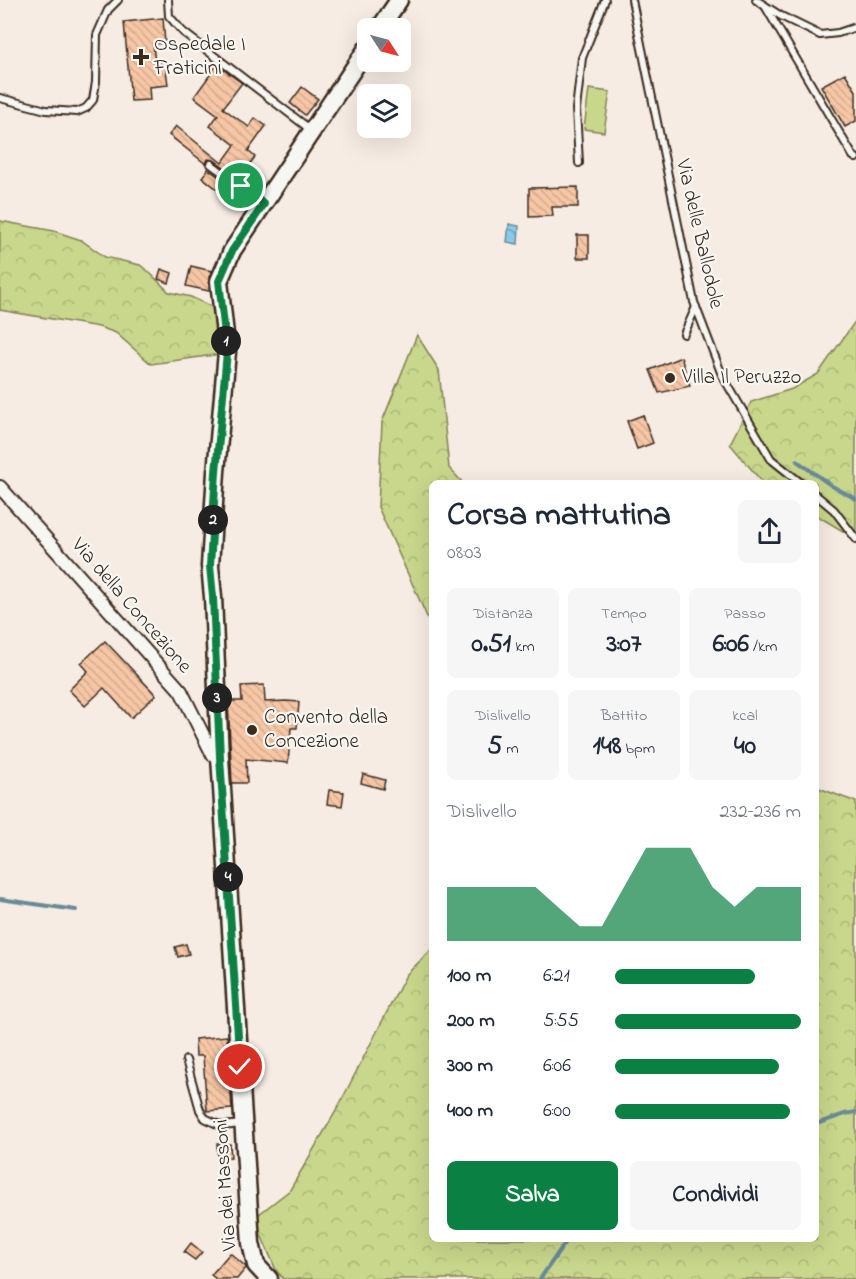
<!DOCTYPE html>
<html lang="it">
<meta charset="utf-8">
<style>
body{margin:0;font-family:"Indie Flower",sans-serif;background:#f6f6f7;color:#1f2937;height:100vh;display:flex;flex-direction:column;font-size:22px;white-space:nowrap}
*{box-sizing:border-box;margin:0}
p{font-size:20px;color:#747a83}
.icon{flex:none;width:33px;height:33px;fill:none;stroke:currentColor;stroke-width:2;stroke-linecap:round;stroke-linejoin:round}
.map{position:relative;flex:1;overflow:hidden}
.details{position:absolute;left:429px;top:480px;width:390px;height:762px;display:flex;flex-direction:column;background:#fff;border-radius:9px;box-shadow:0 6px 24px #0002}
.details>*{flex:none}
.needle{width:39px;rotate:126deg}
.buttons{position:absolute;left:357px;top:18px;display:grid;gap:12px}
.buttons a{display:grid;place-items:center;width:54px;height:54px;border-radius:9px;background:#fff;box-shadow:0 6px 24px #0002;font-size:30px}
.pin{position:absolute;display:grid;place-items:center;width:51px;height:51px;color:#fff;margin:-26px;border:3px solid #fff;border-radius:50%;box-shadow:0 2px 6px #0007}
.km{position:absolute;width:30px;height:30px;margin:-15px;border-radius:50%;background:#222;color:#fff;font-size:16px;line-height:30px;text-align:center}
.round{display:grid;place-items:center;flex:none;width:63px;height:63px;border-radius:9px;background:#f6f6f7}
.summary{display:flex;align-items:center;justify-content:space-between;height:102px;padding:0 18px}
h1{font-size:33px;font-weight:700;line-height:45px}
.stats{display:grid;grid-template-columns:repeat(3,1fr);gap:9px;height:102px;padding:6px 18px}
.stats div{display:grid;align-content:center;border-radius:9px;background:#f6f6f7;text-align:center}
.stats b{font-size:26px;font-weight:700}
.stats small{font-size:16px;font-weight:400}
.stats p{font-size:16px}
.chart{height:168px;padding:12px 18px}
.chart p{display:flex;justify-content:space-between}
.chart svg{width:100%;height:108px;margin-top:6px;fill:#0b8043;opacity:.7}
.cta{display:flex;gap:12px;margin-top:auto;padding:12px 18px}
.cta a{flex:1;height:69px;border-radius:9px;background:#0b8043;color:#fff;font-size:24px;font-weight:700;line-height:69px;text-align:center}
.cta a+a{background:#f6f6f7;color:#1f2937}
ul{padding:0 18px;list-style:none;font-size:20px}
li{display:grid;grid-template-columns:96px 72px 1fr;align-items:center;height:45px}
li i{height:15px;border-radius:8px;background:#0b8043}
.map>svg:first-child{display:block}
</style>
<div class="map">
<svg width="856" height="1279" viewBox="0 0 856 1279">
<defs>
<pattern id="forest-crowns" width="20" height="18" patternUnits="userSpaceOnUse" patternTransform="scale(1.5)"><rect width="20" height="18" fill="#c8d78b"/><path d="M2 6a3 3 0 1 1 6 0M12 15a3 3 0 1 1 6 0" fill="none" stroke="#adb978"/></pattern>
<pattern id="water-waves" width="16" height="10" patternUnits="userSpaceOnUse" patternTransform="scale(1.5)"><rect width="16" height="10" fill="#89caea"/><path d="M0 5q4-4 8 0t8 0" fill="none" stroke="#71a4bd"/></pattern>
<pattern id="building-back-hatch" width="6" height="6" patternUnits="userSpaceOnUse" patternTransform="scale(1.5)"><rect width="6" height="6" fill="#f6c6a5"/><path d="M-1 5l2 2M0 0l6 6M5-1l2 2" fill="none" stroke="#d4aa8e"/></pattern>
</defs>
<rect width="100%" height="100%" fill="#f6ece3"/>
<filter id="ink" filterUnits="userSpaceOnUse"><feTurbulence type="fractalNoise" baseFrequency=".0167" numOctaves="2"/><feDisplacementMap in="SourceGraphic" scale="12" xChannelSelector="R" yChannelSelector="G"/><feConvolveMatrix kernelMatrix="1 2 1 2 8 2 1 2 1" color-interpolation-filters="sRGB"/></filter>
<g filter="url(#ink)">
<g fill="url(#forest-crowns)" stroke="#828054" stroke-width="1.5">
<polygon points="0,221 54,231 81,240 105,257 140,265 149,272 169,292 191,297 212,307 221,354 151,364 116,333 99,327 0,310"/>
<polygon points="856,320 856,539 816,515 816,483 763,483 730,444 751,402 792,389 818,374"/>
<polygon points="417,335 439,370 449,468 463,483 432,483 432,628 378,507 382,422"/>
<polygon points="816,787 856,802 856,1279 283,1279 276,1270 254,1218 290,1190 336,1111 406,975 432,949 432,1239 816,1239"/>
</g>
<polygon fill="#c8d78b" stroke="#828054" stroke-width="1.5" points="589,89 610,92 604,132 584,129"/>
<polygon fill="url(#water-waves)" stroke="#6a8a98" stroke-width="1.5" points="509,224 519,226 518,244 507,242"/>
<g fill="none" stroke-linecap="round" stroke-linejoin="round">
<g stroke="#6a8a98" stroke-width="4">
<polyline points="797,461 832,486 856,499"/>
<polyline points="0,899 76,910"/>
<polyline points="816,1124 845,1114 856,1112"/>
<polyline points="540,1279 565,1243 571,1239"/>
</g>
</g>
<g fill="url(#building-back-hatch)" stroke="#3b2a1e" stroke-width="1.5">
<polygon points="163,18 165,43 153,44 155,63 165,62 168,85 149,87 150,100 131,101 124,22"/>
<polygon points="217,65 242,83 223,108 249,127 255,118 266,126 248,151 255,157 239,178 214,160 208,159 206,164 169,135 176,126 222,163 235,145 210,126 218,115 194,97"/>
<polygon points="845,73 856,91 856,121 845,127 821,86"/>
<polygon points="302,87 318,99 305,115 290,103"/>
<polygon points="208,169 229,184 222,193 202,177"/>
<polygon points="578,187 578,207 552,207 553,216 529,217 529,188"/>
<rect x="577" y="235" width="12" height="23"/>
<polygon points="191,266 212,271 209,277 209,291 186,286"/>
<polygon points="161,269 172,273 169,283 158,279"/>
<polygon points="681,357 690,386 659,393 650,370"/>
<polygon points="643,415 653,443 637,449 627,421"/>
<polygon points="105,641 156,695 131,718 104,688 85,706 69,690 88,671 81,663"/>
<polygon points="264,685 265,702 286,701 299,702 297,728 291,728 288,763 246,759 247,783 232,783 228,701 242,701 241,686"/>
<polygon points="363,774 385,780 383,789 361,783"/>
<polygon points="329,790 344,792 342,806 327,804"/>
<polygon points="186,944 189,954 178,957 175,947"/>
<polygon points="227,1036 232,1109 207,1111 203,1056 196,1056 195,1039"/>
<polygon points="217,1144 230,1144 231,1157 218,1158"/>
<polygon points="191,1243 202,1252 195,1260 184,1252"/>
<polygon points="230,1253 245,1266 246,1268 237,1279 216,1279 211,1275"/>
</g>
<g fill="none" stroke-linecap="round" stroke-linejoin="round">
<g stroke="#3b2a1e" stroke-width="10">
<g id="lane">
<polyline points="168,0 169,16 183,32 311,130"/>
<polyline points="632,0 694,302 722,375 771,459 801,483"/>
<polyline points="756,0 781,16 820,35 838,33 856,27"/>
<polyline points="765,6 853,156 856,158"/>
<polyline points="0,98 46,110 77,112 86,108 93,100 96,82 97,35 108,10 118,0"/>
<polyline points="579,163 576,109 582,58 605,0"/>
<polyline points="211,164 263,203"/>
<polyline points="684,334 696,307"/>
<polyline points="816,495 834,510 856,539"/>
<polyline points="186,1060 200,1110 205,1118 221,1126 243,1124"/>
</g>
</g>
<g stroke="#3b2a1e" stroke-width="16">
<polyline id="street" points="0,487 181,691 213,755 220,757"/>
</g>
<g stroke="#3b2a1e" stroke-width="21">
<g id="secondary">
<polyline points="380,28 399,0"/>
<polyline points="269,1279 256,1265 251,1243 220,757 213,597 210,566 216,472 227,352 219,281 232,251 368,47"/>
</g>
</g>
<use href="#lane" stroke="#f6f6f2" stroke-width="6"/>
<use href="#street" stroke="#f6f6f2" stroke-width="12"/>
<use href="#secondary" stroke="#f6f6f2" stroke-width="16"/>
</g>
</g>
<g fill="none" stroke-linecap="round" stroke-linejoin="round" filter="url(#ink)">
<g stroke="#fff" stroke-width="12">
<polyline id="route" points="240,1067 220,757 213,597 210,566 216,472 227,352 219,281 232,251 264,204 241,186"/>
</g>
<use href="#route" stroke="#0b8043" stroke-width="8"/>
</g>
<g fill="#3b2a1e" stroke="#f6f6f2" stroke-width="2">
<path d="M138 48h6v6h6v6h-6v6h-6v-6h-6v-6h6z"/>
<circle cx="670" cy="378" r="6"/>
<circle cx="252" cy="730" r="6"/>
</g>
<g text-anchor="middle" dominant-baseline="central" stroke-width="4.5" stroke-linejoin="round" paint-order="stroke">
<g font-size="21" fill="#3b2a1e" stroke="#f6f6f2" text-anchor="start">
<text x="154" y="45">Ospedale I<tspan x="154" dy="24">Fraticini</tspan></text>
<text x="682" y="378">Villa Il Peruzzo</text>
<text x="264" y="718">Convento della<tspan x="264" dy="24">Concezione</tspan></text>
</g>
<g font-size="21" fill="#3b2a1e" stroke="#f6f6f2">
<text transform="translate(699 234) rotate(77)">Via delle Ballodole</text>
<text transform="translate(131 606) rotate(49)">Via della Concezione</text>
<text transform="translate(226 1185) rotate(-94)">Via dei Massoni</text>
</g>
</g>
</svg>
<div class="buttons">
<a><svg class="needle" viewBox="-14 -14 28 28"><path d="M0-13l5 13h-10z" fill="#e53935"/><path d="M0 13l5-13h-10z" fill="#747a83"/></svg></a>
<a><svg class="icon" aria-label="layers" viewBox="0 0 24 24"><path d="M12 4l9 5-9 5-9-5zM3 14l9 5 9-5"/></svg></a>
</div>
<div class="pin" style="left:241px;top:186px;background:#1e9e55"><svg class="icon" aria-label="arrive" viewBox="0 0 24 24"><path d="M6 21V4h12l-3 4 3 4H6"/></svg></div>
<div class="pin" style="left:240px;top:1067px;background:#d93025"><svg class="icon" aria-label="check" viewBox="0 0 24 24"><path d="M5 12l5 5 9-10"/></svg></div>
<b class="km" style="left:226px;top:341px">1</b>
<b class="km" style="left:213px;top:520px">2</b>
<b class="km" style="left:217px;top:698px">3</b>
<b class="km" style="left:228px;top:877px">4</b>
<section class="details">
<div class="summary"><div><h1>Corsa mattutina</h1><p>08:03</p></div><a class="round"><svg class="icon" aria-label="share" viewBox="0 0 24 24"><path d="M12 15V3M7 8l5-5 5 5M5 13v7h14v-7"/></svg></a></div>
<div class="stats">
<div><p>Distanza</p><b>0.51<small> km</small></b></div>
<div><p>Tempo</p><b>3:07</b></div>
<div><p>Passo</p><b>6:06<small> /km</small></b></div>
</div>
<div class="stats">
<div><p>Dislivello</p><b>5<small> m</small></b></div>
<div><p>Battito</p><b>148<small> bpm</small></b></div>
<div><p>kcal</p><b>40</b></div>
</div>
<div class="chart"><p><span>Dislivello</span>232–236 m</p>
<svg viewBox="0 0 160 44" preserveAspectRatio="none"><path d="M0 44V22L10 22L20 22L30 22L40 22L50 30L60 38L70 38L80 22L90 6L100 6L110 6L120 22L130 30L140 22L150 22L160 22V44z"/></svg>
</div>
<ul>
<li><b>100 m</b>6:21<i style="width:75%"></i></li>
<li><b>200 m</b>5:55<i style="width:100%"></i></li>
<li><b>300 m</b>6:06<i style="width:88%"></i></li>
<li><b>400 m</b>6:00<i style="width:94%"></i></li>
</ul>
<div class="cta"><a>Salva</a><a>Condividi</a></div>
</section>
</div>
